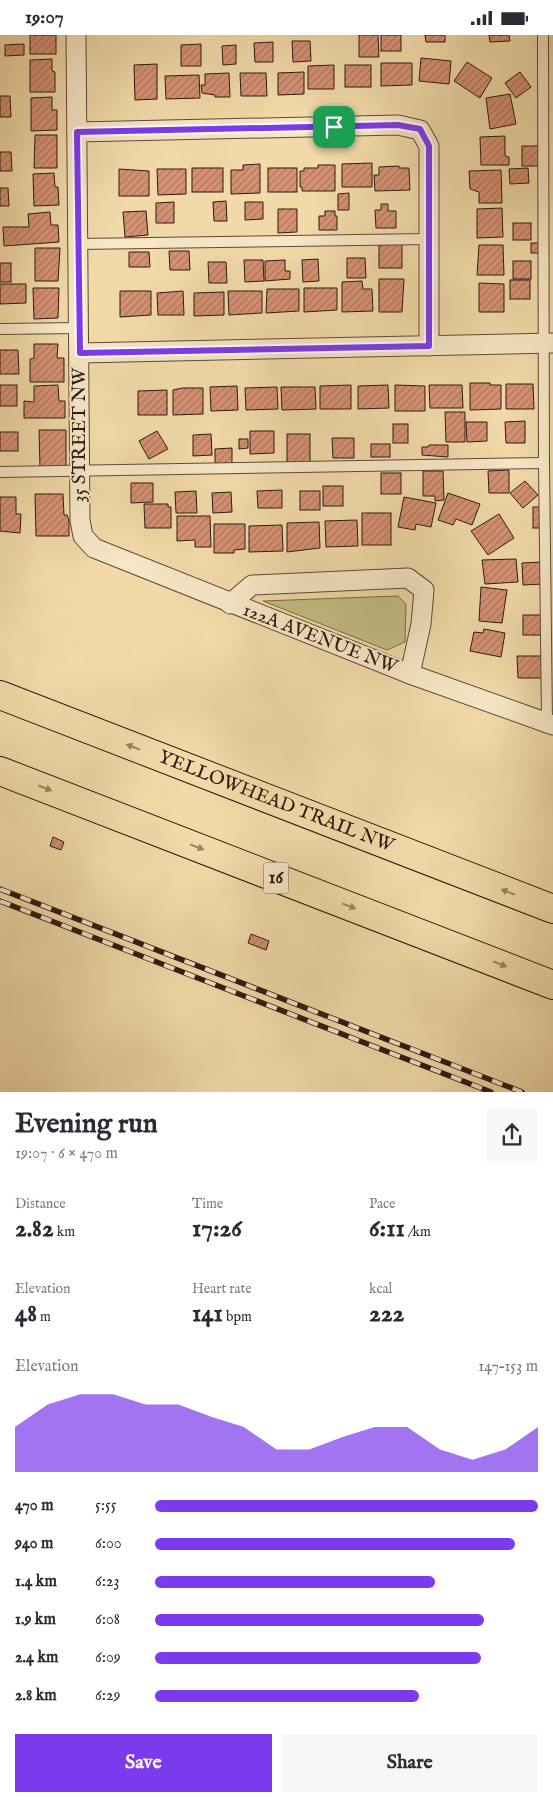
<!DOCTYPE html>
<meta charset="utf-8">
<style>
body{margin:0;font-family:"IM FELL English",serif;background:#f7f7f7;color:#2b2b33;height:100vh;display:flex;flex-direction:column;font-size:19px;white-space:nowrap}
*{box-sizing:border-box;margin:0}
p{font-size:16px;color:#7c7c81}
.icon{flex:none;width:28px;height:28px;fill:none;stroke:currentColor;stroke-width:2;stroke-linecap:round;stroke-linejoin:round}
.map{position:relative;height:1057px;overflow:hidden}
.drawer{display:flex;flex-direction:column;background:#fff;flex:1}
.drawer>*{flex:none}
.pin{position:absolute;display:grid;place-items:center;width:42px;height:42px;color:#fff;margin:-21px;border-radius:10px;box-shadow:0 2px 8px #0006}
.round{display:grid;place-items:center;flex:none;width:52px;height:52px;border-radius:0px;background:#f7f7f7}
.summary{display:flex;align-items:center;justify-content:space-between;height:85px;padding:0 15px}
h1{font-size:28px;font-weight:800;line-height:38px}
.metrics{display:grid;grid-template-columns:repeat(3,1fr);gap:8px;height:85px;padding:5px 15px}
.metrics div{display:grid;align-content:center}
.metrics b{font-size:25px;font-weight:800}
.metrics small{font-size:14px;font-weight:400}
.metrics p{font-size:14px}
.chart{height:140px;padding:10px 15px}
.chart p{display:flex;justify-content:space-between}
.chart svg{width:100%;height:90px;margin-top:5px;fill:#7c3aed;opacity:.7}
.cta{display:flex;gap:10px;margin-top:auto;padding:10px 15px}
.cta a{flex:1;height:58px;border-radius:0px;background:#7c3aed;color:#fff;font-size:20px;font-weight:800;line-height:58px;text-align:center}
.cta a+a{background:#f7f7f7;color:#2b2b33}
ul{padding:0 15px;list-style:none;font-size:16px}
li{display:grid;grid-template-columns:80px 60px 1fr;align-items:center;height:38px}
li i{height:12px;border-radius:6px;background:#7c3aed}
.status{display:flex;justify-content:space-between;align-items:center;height:35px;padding:0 25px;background:#fff;direction:ltr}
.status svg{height:14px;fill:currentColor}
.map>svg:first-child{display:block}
</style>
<div class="status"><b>19:07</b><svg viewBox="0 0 49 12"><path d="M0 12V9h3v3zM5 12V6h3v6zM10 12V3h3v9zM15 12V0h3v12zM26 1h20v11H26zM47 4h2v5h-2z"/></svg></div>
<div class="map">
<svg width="553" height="1057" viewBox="0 0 553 1057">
<defs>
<pattern id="building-hatch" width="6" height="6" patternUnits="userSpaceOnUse" patternTransform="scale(1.25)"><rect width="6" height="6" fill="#d69274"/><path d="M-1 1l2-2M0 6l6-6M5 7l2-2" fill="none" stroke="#ae765e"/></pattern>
</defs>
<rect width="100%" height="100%" fill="#f1d9a8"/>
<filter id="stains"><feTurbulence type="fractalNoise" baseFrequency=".004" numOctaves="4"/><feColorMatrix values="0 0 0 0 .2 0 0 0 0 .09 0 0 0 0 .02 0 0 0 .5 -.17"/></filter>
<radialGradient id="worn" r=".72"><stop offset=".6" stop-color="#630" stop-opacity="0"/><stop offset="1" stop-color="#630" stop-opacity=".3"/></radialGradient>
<polygon fill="#c2bd82" stroke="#786b4a" points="398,561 406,569 405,607 387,615 263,566"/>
<g fill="url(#building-hatch)" stroke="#2e1912">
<rect x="30" y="0" width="26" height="19"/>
<polygon points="359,0 378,0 379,22 359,22"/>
<rect x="381" y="0" width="20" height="16"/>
<polygon points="425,0 445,0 445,7 426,7"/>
<polygon points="489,0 509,0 510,6 490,7"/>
<polygon points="292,6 310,6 311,26 293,27"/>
<polygon points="273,7 273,27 255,27 254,8"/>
<polygon points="24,9 24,20 5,21 5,10"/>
<polygon points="201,9 201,31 181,31 181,10"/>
<polygon points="236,10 236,29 223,30 222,11"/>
<polygon points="421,23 451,26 449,49 419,46"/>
<polygon points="52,24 52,36 55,37 55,57 30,57 30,25"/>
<polygon points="467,27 492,43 480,63 454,46"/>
<polygon points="381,28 412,28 412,50 381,51"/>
<polygon points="157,29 157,64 135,65 134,30"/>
<polygon points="334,30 334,54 308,54 308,31"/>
<rect x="345" y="30" width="26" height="22"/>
<polygon points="304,37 304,59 278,60 278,38"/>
<polygon points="520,37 531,52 516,63 505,48"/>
<polygon points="229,38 230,62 215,62 215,60 202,58 201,50 205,50 205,39"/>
<polygon points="240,38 266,38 267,61 241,61"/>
<polygon points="199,40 200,63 166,64 165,41"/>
<polygon points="510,59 516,89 490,94 486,63"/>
<polygon points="0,61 10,61 11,82 0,82"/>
<polygon points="52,62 52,75 57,75 57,95 31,96 31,63"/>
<polygon points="35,100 57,100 57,133 34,133"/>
<polygon points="505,101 505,121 509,122 509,130 481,130 480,102"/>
<rect x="522" y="111" width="18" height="20"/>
<polygon points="0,117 11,117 12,136 0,136"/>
<polygon points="372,128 372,152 342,152 342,129"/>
<polygon points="260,129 260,158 231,159 231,135 243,135 243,130"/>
<polygon points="318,130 335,130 335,156 302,156 302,152 300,152 300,136 304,136 304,133 318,133"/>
<polygon points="399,131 399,133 409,133 410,155 375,156 374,140 379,140 379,132"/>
<rect x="192" y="133" width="31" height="24"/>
<rect x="268" y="133" width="29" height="24"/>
<polygon points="528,133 529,148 510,149 509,134"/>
<polygon points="119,134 149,136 149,161 119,161"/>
<polygon points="157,134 186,134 186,159 158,160"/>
<polygon points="501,135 502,168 479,168 479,157 470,154 469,136"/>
<polygon points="54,138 55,152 58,152 59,170 34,171 33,139"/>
<polygon points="0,153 8,153 9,171 0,171"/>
<polygon points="349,158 349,175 338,175 338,159"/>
<polygon points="226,166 227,186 214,186 213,167"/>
<polygon points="174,167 174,188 156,188 156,168"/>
<polygon points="245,167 263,167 263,184 245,185"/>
<polygon points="381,169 388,169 388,176 396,176 396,193 376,193 375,175 381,175"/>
<polygon points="502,173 503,202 477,203 477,174"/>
<polygon points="278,174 297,174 297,197 278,198"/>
<polygon points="146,176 148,200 125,202 123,177"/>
<polygon points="325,176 335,176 335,181 337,181 337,195 319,195 319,181 325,181"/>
<polygon points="50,177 51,190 58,190 59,207 4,211 3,192 29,192 28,179"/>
<rect x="513" y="188" width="18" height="17"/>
<rect x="531" y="208" width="9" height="10"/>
<polygon points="402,209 402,233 379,233 379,210"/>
<polygon points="479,210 503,210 504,240 477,240"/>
<polygon points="35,213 60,213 58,246 35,246"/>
<polygon points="169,216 189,216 190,235 170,235"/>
<polygon points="129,217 149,217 150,232 129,232"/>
<polygon points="347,223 365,223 366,243 347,243"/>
<polygon points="318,224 319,246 303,247 302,225"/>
<polygon points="244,225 263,225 264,246 245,247"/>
<polygon points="285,225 285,236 290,236 290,244 265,246 265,226"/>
<rect x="513" y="226" width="18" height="18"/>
<polygon points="208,227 226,227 227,248 209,248"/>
<rect x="0" y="228" width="11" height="19"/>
<polygon points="379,244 404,244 402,277 379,277"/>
<rect x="510" y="245" width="20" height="19"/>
<polygon points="362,246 363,254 372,254 373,276 342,277 342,247"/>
<polygon points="479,248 504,249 504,277 479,277"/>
<polygon points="0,249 26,249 26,268 0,269"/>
<polygon points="33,253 59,253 58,283 34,284"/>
<polygon points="304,253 337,253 337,275 304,277"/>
<polygon points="267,254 299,254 299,276 266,278"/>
<polygon points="120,256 151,256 151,280 120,282"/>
<polygon points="183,256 184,280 158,280 157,258"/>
<polygon points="228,256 262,256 262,278 229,280"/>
<polygon points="224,257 224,280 194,281 194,258"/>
<polygon points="34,309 58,309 57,323 64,323 64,347 30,347 30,324 34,323"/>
<polygon points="0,315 18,315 19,339 0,339"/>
<polygon points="470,348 490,348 490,350 501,350 501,374 470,375"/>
<polygon points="506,349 533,349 534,374 506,374"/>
<rect x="0" y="350" width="17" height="21"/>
<polygon points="58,350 59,366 65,366 65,383 24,383 24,366 34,367 34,351"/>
<polygon points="351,350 351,374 320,374 320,351"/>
<polygon points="388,350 389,373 358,374 358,351"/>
<polygon points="395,350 425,351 425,376 395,376"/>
<polygon points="429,350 462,350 463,373 430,373"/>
<polygon points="237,351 238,375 211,376 210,352"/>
<polygon points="277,352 278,374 246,375 245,353"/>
<polygon points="281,352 315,352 316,374 282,375"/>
<polygon points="182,353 203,353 203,379 173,380 173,355"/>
<polygon points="167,355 167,380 138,380 138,356"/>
<polygon points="445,377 465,377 465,407 446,407"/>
<polygon points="525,386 525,408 506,408 505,387"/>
<polygon points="466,387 487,387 487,406 467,407"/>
<rect x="393" y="389" width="15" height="19"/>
<polygon points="39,395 66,395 66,432 40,433"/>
<polygon points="157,396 168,414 149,424 139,406"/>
<polygon points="250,396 274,396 274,418 250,419"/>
<rect x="0" y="397" width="18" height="19"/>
<polygon points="211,399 212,420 193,421 193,400"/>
<rect x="287" y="399" width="23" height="31"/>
<polygon points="332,403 354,403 354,423 333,423"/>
<polygon points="239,404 248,404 248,413 239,414"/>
<rect x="371" y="409" width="19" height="13"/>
<polygon points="429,410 448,410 448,422 422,420 422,412 428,412"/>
<polygon points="232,413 232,431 215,431 215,414"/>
<polygon points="509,435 509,458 489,458 488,436"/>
<polygon points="423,436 443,436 444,465 435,466 435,461 423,461"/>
<rect x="381" y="438" width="20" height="21"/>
<polygon points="525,446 538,460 523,473 510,458"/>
<polygon points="131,448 153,448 153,467 131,468"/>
<rect x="323" y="451" width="20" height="20"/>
<polygon points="282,455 282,473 258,473 257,456"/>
<polygon points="196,456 197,478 176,478 175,457"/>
<rect x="300" y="456" width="20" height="19"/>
<polygon points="231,457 232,477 213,478 212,458"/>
<polygon points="448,458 480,469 472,490 456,484 453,490 438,485"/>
<polygon points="35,459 63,459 64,480 67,480 69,485 69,501 36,501"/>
<polygon points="0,462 16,462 16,479 21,479 20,498 0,496"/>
<polygon points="404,462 436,468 431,492 416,489 415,495 398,492"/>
<polygon points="144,469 168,469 168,472 171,472 171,493 145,493"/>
<rect x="533" y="472" width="8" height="21"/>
<rect x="362" y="478" width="29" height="32"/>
<polygon points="499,479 514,503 488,520 471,496"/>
<polygon points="177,481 210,481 211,512 195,512 195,505 177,506"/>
<polygon points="357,485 358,511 326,512 325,486"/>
<polygon points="319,487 320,513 287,517 287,488"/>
<polygon points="214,489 245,489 245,514 234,515 234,518 214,518"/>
<polygon points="282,490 283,516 249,517 249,491"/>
<polygon points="516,524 518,547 485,549 482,525"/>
<polygon points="542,527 543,549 523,550 522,528"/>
<polygon points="481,552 507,555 502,588 479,586"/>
<rect x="523" y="580" width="20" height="20"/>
<polygon points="484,594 505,598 501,622 470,616 474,597 483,598"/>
<polygon points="517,621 542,621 543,643 518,643"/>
<polygon points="53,802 64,807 61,815 50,811"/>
<polygon points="251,899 269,906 266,915 248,908"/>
</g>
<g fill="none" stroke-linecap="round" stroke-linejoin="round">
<g stroke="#5f4938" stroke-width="12">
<g id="lane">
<polyline points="543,0 544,428 547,688"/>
<polyline points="78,209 429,204"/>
<polyline points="0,294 80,293"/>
<polyline points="0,437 544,428"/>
</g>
</g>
<g stroke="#5f4938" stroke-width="21">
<g id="street">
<polyline points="76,0 80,485 83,501 94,513 410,639 553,690"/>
<polyline points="77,97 398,90 420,95 429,111 429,311"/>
<polyline points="80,318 553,308"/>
<polyline points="230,569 252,550 408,543 424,555 421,589 410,639"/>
</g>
</g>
<g stroke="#2e1912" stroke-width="30">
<g id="highway">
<path id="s1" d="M0 660 553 874"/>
<polyline points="0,736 553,950"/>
</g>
</g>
<use href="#lane" stroke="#f6e6c6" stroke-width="10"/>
<use href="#street" stroke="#f6e6c6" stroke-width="19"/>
<use href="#highway" stroke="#f1d9a8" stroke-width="28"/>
<g stroke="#2e1912" stroke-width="5.5">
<g id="rail">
<polyline points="0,854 522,1057"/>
<polyline points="0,866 491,1057"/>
</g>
</g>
<use href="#rail" stroke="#f6e6c6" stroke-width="4" stroke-dasharray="11" stroke-linecap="butt"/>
</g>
<defs><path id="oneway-solid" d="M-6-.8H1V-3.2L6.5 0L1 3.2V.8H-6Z" transform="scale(1.25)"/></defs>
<g fill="#998364">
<use href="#oneway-solid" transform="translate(133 712) rotate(-159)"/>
<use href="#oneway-solid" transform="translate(45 753) rotate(21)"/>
<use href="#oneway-solid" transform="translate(197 812) rotate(21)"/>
<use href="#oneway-solid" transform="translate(508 857) rotate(-159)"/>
<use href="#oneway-solid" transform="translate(349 871) rotate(21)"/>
<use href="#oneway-solid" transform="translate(500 929) rotate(21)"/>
</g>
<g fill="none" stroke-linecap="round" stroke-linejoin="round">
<g stroke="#fff" stroke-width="10">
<polygon id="route" points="398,90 420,94 429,111 429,311 80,318 77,97"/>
</g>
<use href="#route" stroke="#7c3aed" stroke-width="6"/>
</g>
<g text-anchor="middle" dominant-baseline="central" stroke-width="4" stroke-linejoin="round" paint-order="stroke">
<rect fill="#f6e6c6" stroke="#6a5648" stroke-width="1" x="263.5" y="827.5" width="25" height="31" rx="4"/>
<g font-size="18" font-weight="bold" fill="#2e1912">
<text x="276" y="843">16</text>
</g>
<g font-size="19" fill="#2e1912" stroke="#f6e6c6">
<text transform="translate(80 400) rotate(-90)">35 STREET NW</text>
<text transform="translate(320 604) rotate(21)">122A AVENUE NW</text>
<text stroke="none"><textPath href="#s1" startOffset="296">YELLOWHEAD TRAIL NW</textPath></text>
</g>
</g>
<rect width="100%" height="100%" filter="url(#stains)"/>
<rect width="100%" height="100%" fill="url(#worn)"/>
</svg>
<div class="pin" style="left:334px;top:92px;background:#1e9e55"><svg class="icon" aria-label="arrive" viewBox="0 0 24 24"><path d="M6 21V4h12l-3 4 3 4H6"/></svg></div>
</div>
<section class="drawer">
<div class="summary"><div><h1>Evening run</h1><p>19:07 · 6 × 470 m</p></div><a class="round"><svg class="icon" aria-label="share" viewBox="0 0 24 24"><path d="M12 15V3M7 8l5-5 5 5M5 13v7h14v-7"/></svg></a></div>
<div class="metrics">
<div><p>Distance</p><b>2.82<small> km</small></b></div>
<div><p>Time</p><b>17:26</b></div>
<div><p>Pace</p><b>6:11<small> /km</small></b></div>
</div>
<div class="metrics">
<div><p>Elevation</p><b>48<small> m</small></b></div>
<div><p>Heart rate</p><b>141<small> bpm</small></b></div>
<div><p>kcal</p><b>222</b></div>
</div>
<div class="chart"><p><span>Elevation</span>147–153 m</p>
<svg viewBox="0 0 160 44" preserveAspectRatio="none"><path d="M0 44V22L10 11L20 6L30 6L40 11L50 11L60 17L70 22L80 33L90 33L100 27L110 22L120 22L130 33L140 38L150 33L160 22V44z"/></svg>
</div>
<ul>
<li><b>470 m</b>5:55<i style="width:100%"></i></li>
<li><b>940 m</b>6:00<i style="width:94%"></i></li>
<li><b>1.4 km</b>6:23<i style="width:73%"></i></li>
<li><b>1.9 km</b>6:08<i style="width:86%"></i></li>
<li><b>2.4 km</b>6:09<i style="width:85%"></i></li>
<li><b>2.8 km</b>6:29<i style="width:69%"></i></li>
</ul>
<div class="cta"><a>Save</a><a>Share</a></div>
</section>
